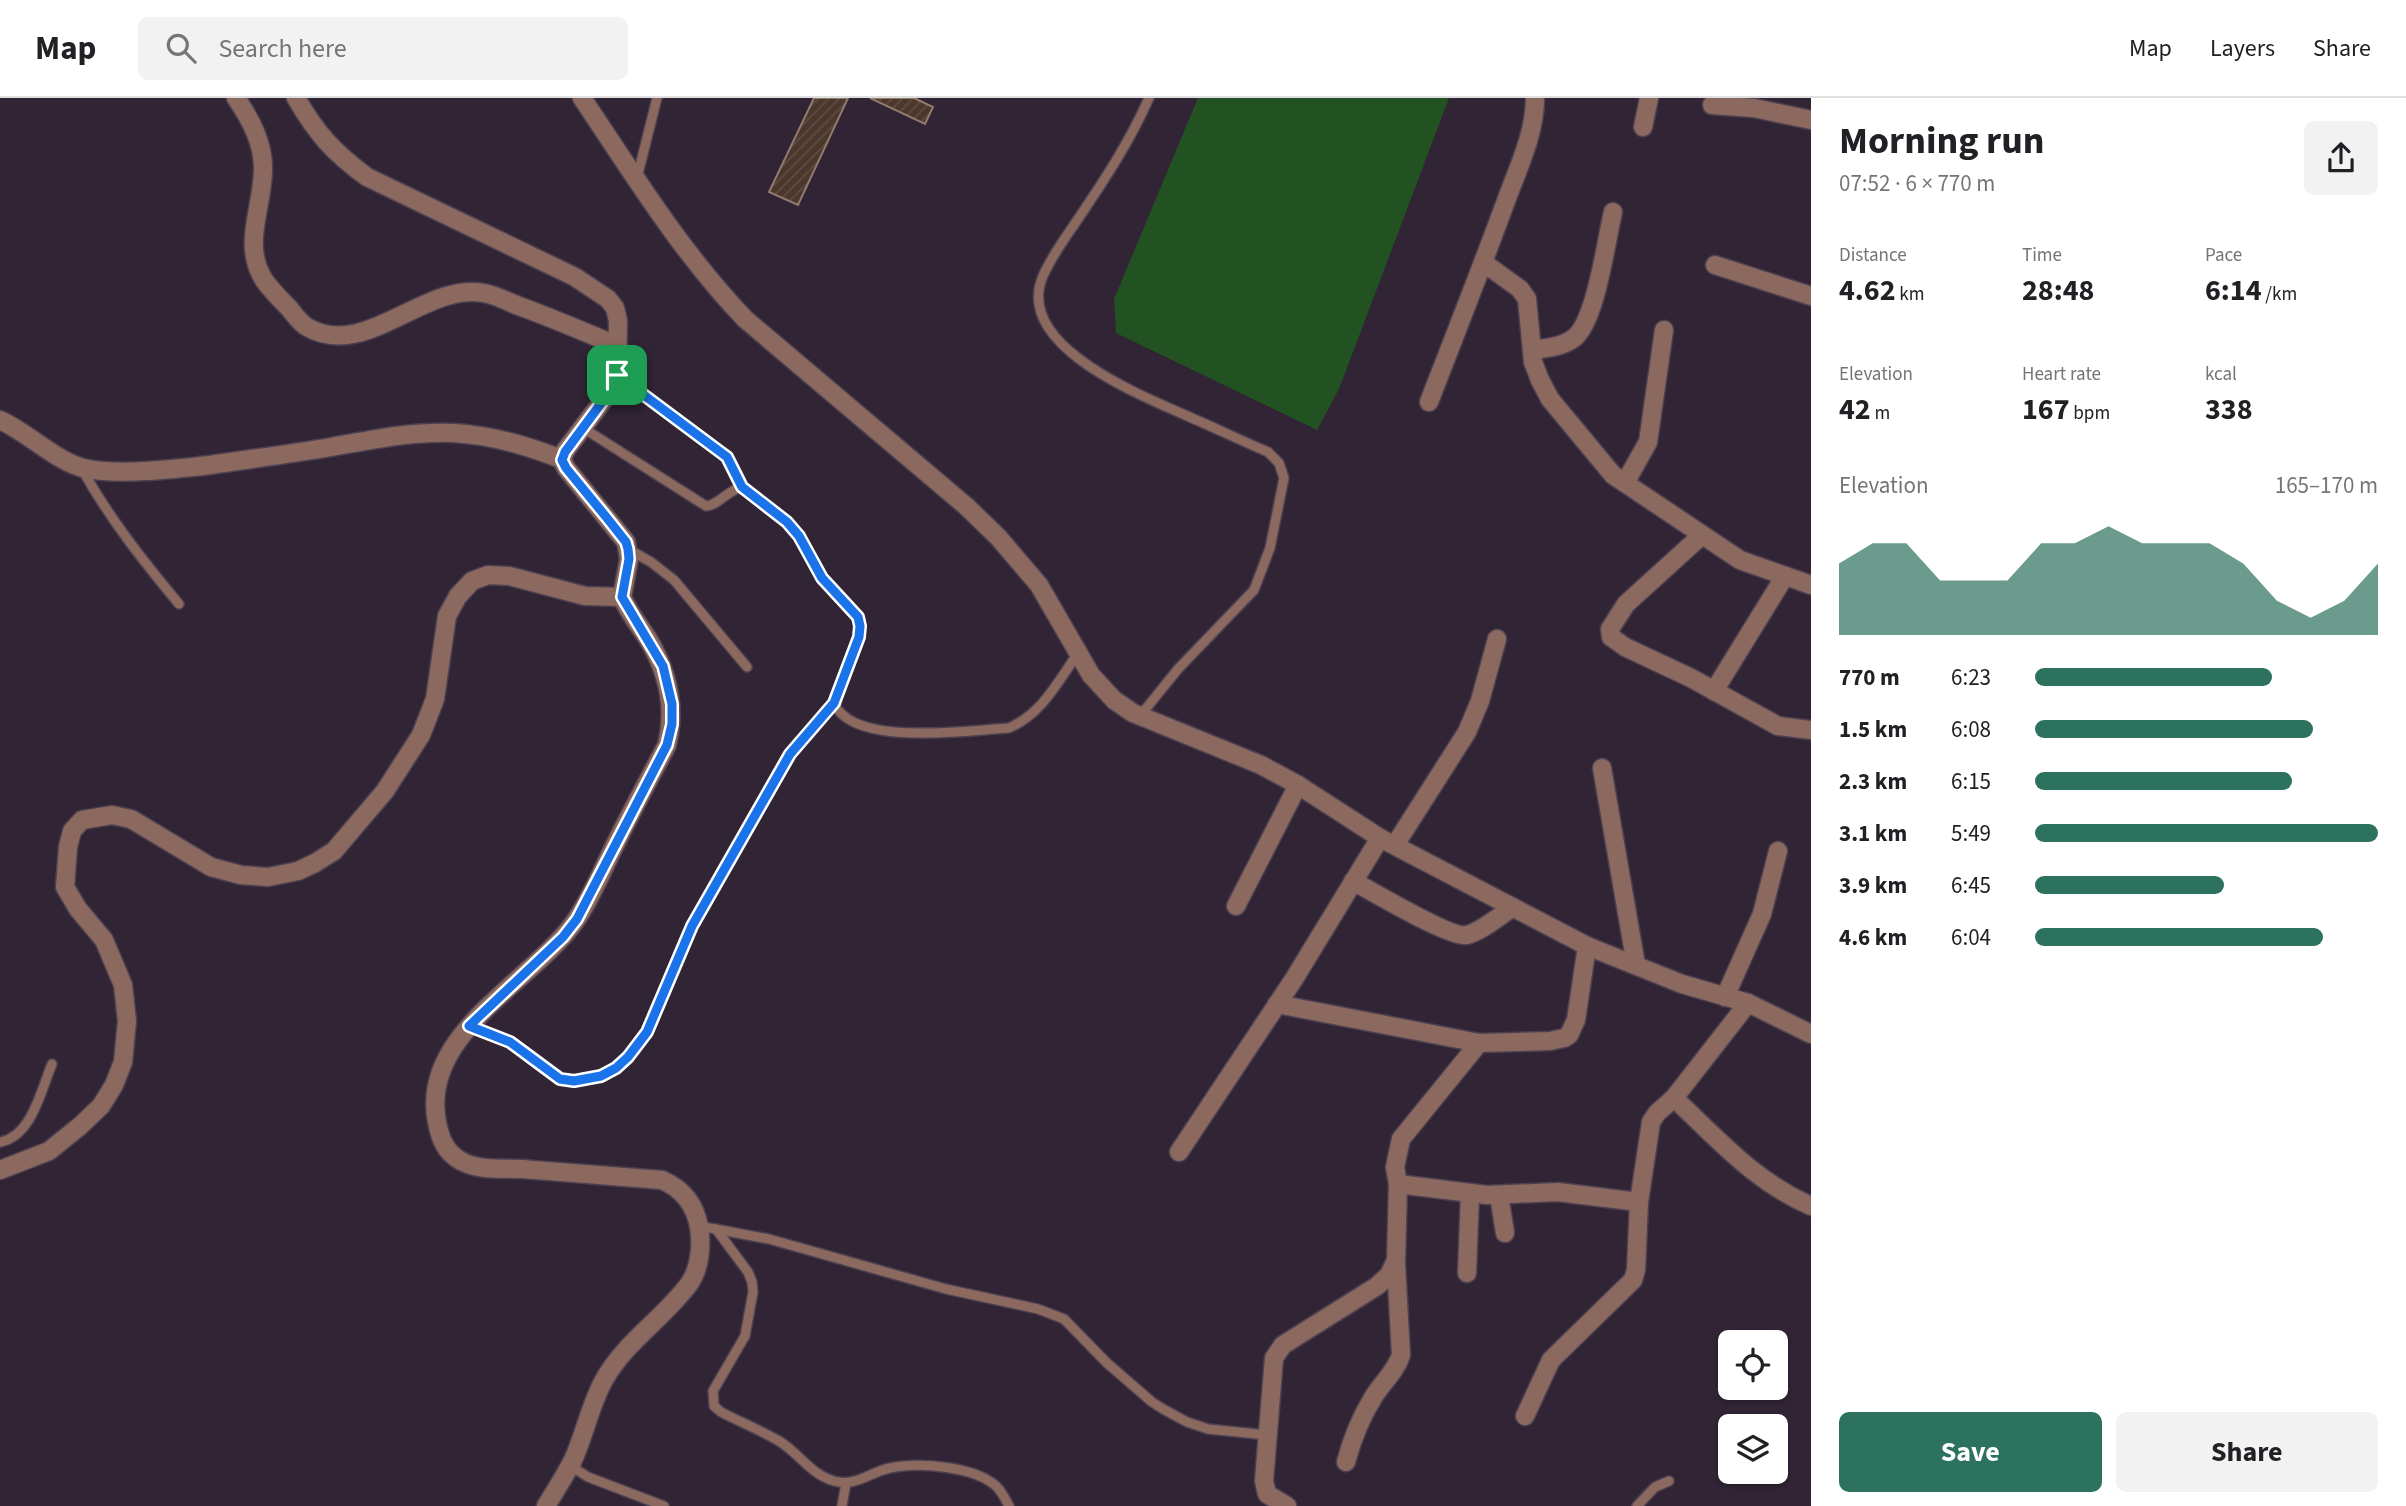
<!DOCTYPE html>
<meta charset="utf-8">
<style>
body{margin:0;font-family:"Source Sans 3",sans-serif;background:#f2f2f2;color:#202124;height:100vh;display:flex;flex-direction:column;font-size:26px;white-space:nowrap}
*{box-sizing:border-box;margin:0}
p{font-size:23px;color:#757577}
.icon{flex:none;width:38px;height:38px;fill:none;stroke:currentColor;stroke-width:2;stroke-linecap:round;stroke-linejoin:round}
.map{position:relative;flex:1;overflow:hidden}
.panel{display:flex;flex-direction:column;background:#fff;width:595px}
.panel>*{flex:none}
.fabs{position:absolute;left:1718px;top:1232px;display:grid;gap:14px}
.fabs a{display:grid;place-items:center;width:70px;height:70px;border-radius:10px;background:#fff;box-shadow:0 2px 5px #0004;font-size:35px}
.pin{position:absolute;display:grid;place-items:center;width:60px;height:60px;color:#fff;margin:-30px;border-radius:14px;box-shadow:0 4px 10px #0006}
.round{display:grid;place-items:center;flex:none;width:74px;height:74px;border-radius:10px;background:#f2f2f2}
.summary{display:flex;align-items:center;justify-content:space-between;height:119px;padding:0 28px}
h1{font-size:38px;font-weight:700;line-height:52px}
.figures{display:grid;grid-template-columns:repeat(3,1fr);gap:10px;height:119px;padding:7px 28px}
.figures div{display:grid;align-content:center}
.figures b{font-size:30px;font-weight:700}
.figures small{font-size:19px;font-weight:400}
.figures p{font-size:19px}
.chart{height:196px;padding:14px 28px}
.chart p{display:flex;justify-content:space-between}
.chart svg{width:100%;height:126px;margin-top:7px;fill:#2d725e;opacity:.7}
.action{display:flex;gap:14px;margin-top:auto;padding:14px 28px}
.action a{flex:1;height:80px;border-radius:10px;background:#2d725e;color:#fff;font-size:28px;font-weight:700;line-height:80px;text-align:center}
.action a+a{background:#f2f2f2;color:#202124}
ul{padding:0 28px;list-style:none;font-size:23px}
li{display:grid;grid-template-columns:112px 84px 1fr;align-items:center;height:52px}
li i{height:18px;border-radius:9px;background:#2d725e}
header{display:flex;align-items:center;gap:42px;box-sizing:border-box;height:98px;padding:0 35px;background:#fff;border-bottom:2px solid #e0e0e0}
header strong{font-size:33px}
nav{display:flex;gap:38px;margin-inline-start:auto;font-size:24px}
.search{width:490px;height:63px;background:#f2f2f2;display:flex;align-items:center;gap:18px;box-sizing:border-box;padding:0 24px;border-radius:10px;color:#757577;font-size:26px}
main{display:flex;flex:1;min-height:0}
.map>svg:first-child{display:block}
</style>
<header>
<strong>Map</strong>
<div class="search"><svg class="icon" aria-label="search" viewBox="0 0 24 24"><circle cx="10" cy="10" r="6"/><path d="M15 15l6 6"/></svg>Search here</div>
<nav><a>Map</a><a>Layers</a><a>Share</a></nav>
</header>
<main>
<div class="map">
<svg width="1811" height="1408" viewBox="0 0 1811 1408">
<defs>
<pattern id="building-hatch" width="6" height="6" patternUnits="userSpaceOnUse" patternTransform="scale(1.75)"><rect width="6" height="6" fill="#4c372d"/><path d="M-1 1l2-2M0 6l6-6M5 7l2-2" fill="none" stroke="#5e4b42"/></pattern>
</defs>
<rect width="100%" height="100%" fill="#312435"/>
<polygon fill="#225222" points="1198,0 1449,0 1339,291 1317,332 1116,235 1114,201"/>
<g fill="url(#building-hatch)" stroke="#927a6e" stroke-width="2">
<polygon points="814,0 848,0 798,107 769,94"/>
<polygon points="870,0 914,0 933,9 925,26"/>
</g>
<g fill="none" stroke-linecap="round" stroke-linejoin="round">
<g stroke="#4d4151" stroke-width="12">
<g id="service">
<polyline points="637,80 657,0"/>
<polyline points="617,277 727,359 742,389"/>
<path d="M583 330 706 408C717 408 728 392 742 389L787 424 799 438 822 480 858 519 860 528 859 539 834 605C853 650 969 632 1009 630 1043 615 1058 583 1079 554"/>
<path d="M82 371C109 420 144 464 179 506"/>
<polyline points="628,451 651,464 674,482 747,569"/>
<path d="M1140 618 1178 571 1254 492 1270 450 1284 380 1279 365 1268 354C1240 342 1213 329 1185 317 1140 297 1013 247 1043 178 1053 155 1069 135 1082 115 1107 78 1131 41 1149 0"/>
<polyline points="469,928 510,944 560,981 574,983 601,978 616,970 628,959 647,934 692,828 790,656 834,605"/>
<path d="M0 1044C32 1038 41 992 52 966"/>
<polyline points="699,1128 769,1141 946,1191 1038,1211 1064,1221 1107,1265 1152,1304 1163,1311 1187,1324 1208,1331 1267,1337"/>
<path d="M716 1131 748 1174 752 1184 753 1194 745 1238 713 1293 714 1308 721 1314C740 1324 760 1332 779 1343 799 1355 810 1376 834 1383 856 1389 870 1374 890 1370 918 1364 977 1368 998 1390 1002 1395 1006 1402 1009 1408"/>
<polyline points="574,1362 577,1372 588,1379 664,1408"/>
<polyline points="842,1408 846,1385"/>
<polyline points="1637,1408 1655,1389 1669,1383"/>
</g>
</g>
<g stroke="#4d4151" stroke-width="21">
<g id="minor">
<path d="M236 0C251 22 264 46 263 73 262 112 242 147 264 182 271 192 280 201 289 210 294 216 300 225 307 229 365 263 424 184 484 195 496 197 508 204 519 208 552 220 585 234 618 248"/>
<path d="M296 0C317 36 333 54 367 79L575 179 608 201 615 210 618 223 617 277 611 292 565 353 562 362 566 370 626 444 629 461 622 499C628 514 639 527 648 541 668 574 676 609 667 647 649 681 630 716 613 751 601 775 591 800 576 822 534 883 419 935 437 1024 440 1040 445 1054 461 1063 479 1073 503 1070 523 1071 569 1075 615 1078 662 1082 683 1091 695 1106 699 1129 702 1147 700 1171 689 1186 664 1220 625 1244 604 1282 590 1307 585 1336 573 1362 565 1378 555 1393 546 1408"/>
<path d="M582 0C633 76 681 154 745 221L966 408 998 439 1039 487 1091 577 1114 602 1133 615 1261 667 1298 687 1380 740 1587 848 1682 886 1748 905 1811 936"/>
<polyline points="1712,7 1754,10 1811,22"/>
<polyline points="1643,29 1649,0"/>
<polyline points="1484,165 1520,191 1527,201 1533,264 1540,282 1550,301 1613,377 1740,462 1811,487"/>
<polyline points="1715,167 1811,198"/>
<path d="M1532 252C1547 250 1562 249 1574 240 1596 223 1606 143 1613 114"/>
<path d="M1429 304C1455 237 1481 171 1506 103 1518 70 1535 36 1535 0"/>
<path d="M0 322C27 334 56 363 83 370 116 378 176 371 210 367 250 361 291 356 331 349 371 342 412 333 453 335 491 337 526 347 561 361L565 353"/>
<polyline points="1625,385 1648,344 1664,232"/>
<polyline points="1702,437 1626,506 1610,531 1611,539 1625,549 1691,580 1778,628 1811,632"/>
<polyline points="1714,593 1785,478"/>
<polyline points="1602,670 1636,867"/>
<polyline points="1395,747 1467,634 1480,603 1497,541"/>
<path d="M1353 783C1371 793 1451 840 1466 837 1479 835 1501 817 1513 809"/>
<polyline points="1236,808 1298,687"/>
<polyline points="1725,899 1762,816 1778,753"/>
<polyline points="1277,906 1479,945 1550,943 1564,940 1569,937 1576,922 1587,848"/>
<path d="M1674 1000C1719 1042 1754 1083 1811 1108"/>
<polyline points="1179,1054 1294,881 1380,740"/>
<polyline points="0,1072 49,1053 80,1028 101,1008 114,987 123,964 127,923 123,887 104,842 78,811 65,789 68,749 72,733 82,722 112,717 131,721 211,769 241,777 268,779 298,773 315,765 334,753 385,693 421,637 435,601 447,518 458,498 472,483 488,477 509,478 585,498 622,499"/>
<polyline points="1398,1086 1487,1097 1558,1094 1639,1104"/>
<polyline points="1499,1097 1505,1135"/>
<polyline points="1467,1175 1470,1095"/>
<polyline points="1525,1318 1551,1262 1633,1182 1636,1172 1639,1104 1651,1024 1657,1015 1674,1000 1748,905"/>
<path d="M1346 1364C1352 1341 1361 1319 1374 1298 1383 1284 1396 1273 1401 1257L1396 1166"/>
<polyline points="1287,1408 1267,1396 1264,1383 1274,1260 1283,1247 1377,1188 1389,1177 1396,1162 1398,1086 1395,1069 1401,1041 1479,945"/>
</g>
</g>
<use href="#service" stroke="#8c695f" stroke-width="9"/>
<use href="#minor" stroke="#8c695f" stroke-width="18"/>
</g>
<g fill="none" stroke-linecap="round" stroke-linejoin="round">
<g stroke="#fff" stroke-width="14">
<polygon id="route" points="617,277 727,359 742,389 787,424 799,438 822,480 858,519 860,528 859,539 834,605 790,656 692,828 647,934 628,959 616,970 601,978 574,983 560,981 510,944 469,928 563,839 577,821 667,647 672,626 672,606 663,568 622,499 629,461 628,451 626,444 607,420 566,370 562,362 565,354 611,292"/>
</g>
<use href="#route" stroke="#1a73e8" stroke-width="9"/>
</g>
</svg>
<div class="fabs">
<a><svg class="icon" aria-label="locate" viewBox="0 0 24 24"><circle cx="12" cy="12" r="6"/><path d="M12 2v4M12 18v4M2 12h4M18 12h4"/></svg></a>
<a><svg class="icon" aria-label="layers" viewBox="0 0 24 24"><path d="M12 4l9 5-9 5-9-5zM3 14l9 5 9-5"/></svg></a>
</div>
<div class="pin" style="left:617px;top:277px;background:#1e9e55"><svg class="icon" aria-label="arrive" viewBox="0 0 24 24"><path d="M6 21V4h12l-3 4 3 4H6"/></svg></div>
</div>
<section class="panel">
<div class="summary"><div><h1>Morning run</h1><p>07:52 · 6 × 770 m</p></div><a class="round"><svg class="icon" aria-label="share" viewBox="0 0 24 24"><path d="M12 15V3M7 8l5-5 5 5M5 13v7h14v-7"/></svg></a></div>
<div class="figures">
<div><p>Distance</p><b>4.62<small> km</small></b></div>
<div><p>Time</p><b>28:48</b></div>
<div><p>Pace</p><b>6:14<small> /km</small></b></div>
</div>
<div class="figures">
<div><p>Elevation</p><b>42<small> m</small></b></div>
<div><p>Heart rate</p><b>167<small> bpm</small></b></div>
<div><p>kcal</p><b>338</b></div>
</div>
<div class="chart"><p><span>Elevation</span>165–170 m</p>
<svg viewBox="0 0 160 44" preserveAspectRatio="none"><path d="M0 44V19L10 12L20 12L30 25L40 25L50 25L60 12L70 12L80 6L90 12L100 12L110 12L120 19L130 32L140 38L150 32L160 19V44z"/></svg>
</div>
<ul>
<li><b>770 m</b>6:23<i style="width:69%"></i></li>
<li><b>1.5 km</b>6:08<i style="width:81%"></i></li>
<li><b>2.3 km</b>6:15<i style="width:75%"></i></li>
<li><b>3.1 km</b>5:49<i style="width:100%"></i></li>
<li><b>3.9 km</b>6:45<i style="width:55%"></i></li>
<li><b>4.6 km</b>6:04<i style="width:84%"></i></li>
</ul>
<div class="action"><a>Save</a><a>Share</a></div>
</section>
</main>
